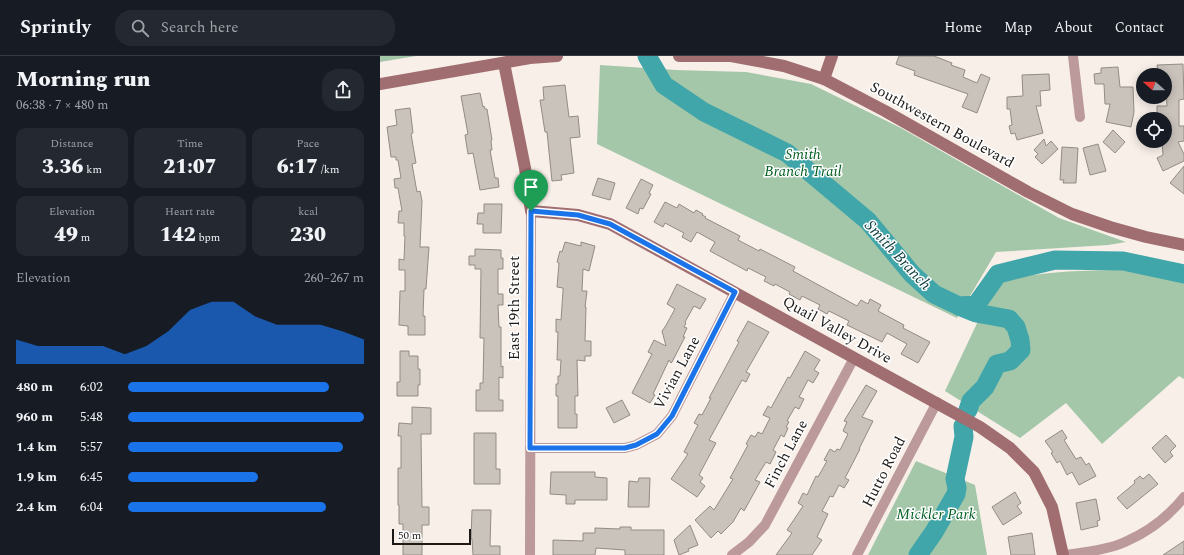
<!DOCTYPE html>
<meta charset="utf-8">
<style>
body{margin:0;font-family:Spectral,serif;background:#242831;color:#f1f3f6;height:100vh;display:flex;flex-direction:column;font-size:15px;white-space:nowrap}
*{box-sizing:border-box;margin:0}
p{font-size:13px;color:#9ea1a6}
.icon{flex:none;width:22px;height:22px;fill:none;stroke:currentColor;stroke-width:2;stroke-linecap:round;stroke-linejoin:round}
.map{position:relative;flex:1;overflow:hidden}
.side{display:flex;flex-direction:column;background:#171b24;width:380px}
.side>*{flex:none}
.needle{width:26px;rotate:290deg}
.tools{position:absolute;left:756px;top:12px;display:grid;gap:8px}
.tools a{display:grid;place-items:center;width:36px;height:36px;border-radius:50%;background:#171b24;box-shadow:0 2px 10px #0003;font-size:20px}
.scale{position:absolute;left:12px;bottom:10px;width:79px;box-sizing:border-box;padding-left:4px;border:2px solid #1c1917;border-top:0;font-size:11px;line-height:14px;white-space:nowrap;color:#1c1917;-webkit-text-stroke:3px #fff;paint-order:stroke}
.pin{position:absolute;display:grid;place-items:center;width:34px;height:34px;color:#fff;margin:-41px -17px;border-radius:50% 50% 50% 0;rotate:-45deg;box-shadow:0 0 4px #0007}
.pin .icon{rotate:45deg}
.round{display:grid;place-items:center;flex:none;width:42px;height:42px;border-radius:16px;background:#242831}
.summary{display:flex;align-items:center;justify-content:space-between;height:68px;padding:0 16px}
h1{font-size:22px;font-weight:800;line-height:30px}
.metrics{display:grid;grid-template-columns:repeat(3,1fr);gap:6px;height:68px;padding:4px 16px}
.metrics div{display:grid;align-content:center;border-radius:10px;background:#242831;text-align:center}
.metrics b{font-size:20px;font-weight:800}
.metrics small{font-size:11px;font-weight:400}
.metrics p{font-size:11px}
.chart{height:112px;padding:8px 16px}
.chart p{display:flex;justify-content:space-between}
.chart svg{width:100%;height:72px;margin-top:4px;fill:#1a73e8;opacity:.7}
ul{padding:0 16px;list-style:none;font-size:13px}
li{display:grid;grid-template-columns:64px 48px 1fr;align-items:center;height:30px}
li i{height:10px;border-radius:5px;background:#1a73e8}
header{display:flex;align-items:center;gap:24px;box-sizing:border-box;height:56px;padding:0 20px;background:#171b24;border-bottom:1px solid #363941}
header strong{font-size:19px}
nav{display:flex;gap:22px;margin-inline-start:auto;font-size:14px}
.search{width:280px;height:36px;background:#242831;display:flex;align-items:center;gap:10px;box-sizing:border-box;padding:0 14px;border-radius:16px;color:#9ea1a6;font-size:15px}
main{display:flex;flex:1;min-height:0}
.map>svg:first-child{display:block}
</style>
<header>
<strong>Sprintly</strong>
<div class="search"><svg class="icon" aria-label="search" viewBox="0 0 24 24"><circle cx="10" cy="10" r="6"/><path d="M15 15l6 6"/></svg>Search here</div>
<nav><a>Home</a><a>Map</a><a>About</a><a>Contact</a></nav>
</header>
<main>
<section class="side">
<div class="summary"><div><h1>Morning run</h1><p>06:38 · 7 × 480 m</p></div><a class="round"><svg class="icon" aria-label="share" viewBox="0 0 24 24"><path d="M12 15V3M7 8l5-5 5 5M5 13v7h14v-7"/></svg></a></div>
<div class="metrics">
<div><p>Distance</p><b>3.36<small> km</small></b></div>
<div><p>Time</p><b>21:07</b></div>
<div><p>Pace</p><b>6:17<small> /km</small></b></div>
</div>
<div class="metrics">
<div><p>Elevation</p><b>49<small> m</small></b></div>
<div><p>Heart rate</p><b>142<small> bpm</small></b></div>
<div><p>kcal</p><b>230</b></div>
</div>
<div class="chart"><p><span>Elevation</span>260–267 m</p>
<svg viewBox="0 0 160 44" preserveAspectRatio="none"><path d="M0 44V29L10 33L20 33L30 33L40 33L50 38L60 33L70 24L80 11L90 6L100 6L110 15L120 20L130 20L140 20L150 24L160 29V44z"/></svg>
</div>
<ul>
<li><b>480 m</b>6:02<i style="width:85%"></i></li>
<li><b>960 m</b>5:48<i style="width:100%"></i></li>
<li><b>1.4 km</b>5:57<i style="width:91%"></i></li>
<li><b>1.9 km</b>6:45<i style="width:55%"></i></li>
<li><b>2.4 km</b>6:04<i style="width:84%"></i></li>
</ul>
</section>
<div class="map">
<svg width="804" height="499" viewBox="0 0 804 499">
<rect width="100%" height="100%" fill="#f8efe9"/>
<g fill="#a5c7a9">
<polygon points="0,0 36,0 0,6"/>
<polygon points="220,9 296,14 366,16 431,28 521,72 679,162 746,186 728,189 616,196 577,262 217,88"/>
<path d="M775 213H804V323L799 320 722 388 686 347 640 382 565 335 616 227C666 212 723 215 775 213Z"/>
<polygon points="536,405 595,429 607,499 488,499"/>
</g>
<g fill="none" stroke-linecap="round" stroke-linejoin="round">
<g stroke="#40a6aa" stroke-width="19">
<polyline points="267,0 284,29 324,56 407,97 488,165 532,218 554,238 579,250 596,249 618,218 675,204 743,205 804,218"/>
<polyline points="581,251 596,257 629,263 636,271 640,284 641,294 630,305 617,308 605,331 591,345 588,354"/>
<polyline points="538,499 554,476 576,438 577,432 575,423 584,381 583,370"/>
</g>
</g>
<g fill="#cac3bc" stroke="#928c85">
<polygon points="519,0 554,0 572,7 571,9 585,14 583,21 597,27 601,18 610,22 597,57 582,51 588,38 534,19 535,15 516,8"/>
<polygon points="803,8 804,43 799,44 799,70 804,70 804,85 798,86 804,98 804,105 783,115 777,102 783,99 782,85 785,85 785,63 777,63 777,50 787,50 785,19 778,19 777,9"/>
<polygon points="738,11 740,31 753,31 754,56 751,71 726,66 730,48 725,48 724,28 715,28 714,18 721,17 721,12"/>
<polygon points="669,18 670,34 660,35 661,50 656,50 663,77 637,84 635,77 631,78 629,70 632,69 630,53 627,53 627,41 643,40 642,19"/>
<polygon points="185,29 189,61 198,60 200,81 190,82 194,117 181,119 182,124 172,125 167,76 165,76 160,44 164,44 163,31"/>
<polygon points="100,37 103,51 104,50 105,53 107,53 112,84 111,85 112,94 110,94 115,122 118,122 119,131 100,134 93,97 88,98 85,79 88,78 81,40"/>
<polygon points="30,52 33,77 31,78 36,107 32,108 37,136 40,135 42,145 40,191 49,191 46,233 44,233 43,260 45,260 45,279 28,279 28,270 19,269 20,235 25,235 25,214 19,214 19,203 24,204 25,180 24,180 24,167 18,167 19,155 22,155 18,132 15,132 14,123 21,122 18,104 16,104 16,101 11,101 7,71 17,69 15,54"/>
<polygon points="733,74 745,86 735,97 723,86"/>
<polygon points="664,83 666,90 671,85 678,93 662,108 655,101 658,98 654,94"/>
<polygon points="718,88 726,115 710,119 703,92"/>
<polygon points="682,91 698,92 696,127 683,127 684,124 680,124"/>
<polygon points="804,110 804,138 790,127"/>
<polygon points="218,122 235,127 230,144 212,139"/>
<polygon points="261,123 273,129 269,137 271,138 263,153 260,152 258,158 246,152"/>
<polygon points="285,146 297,152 299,148 314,157 316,154 323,158 322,159 326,161 325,162 360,180 358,184 379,195 380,193 415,211 413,215 477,250 481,244 488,248 490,243 501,249 498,255 524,269 523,272 550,286 538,307 521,298 527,288 507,277 502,286 467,269 469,265 449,255 447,258 438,253 440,249 422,240 420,244 409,238 410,236 395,228 394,230 384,225 386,221 368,212 367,215 330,195 335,186 317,176 311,186 302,181 304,177 285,167 283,171 274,166"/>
<polygon points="104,148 122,148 121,177 103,177 103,168 97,168 98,157 104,157"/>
<polygon points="185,186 201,190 201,186 215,190 209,215 203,213 202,235 207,235 205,251 206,251 205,285 211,285 211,300 205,300 205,305 197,304 198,340 195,340 195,358 197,358 197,372 178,372 178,340 176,340 176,328 178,328 178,320 180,320 181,304 177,304 178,276 176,276 176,263 181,264 183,235 183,232 177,231 179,207 177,206 180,195 182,196"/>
<polygon points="95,193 121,194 121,202 123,202 123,213 118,213 118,238 123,238 123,249 118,249 119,271 121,271 121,311 123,310 123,322 119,321 119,344 123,344 123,355 96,355 96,334 100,334 100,327 103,327 104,282 100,282 101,213 95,213 95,209 89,209 89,200 95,200"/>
<polygon points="297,228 326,243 320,253 314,250 305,266 306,267 304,271 307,272 303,281 305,281 292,306 291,307 289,304 273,338 275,339 270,347 252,337 272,298 268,296 274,284 286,290 282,275 285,271 295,253 287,248"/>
<polygon points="368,265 389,276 366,316 370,318 366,326 362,324 329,384 336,387 319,419 323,422 320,426 325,430 317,441 291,423 308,398 304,396 318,369 314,367 319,358 322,359 331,342 329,342 359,286 357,285"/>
<polygon points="20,295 29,295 29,300 38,300 38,313 40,313 40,329 38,329 38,340 17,340 17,326 20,326"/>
<polygon points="425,295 440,304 434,314 439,317 433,327 428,324 419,341 424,343 419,353 415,351 407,365 409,366 406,371 408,372 404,381 401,379 393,394 396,396 390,408 386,406 375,424 380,426 364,455 361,452 353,466 341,478 338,475 331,482 315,464 330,450 334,454 353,423 350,422 368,389 366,388 371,379 375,381 378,376 382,378 390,362 383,359 388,350 391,352 408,321 410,322"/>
<polygon points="486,329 497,335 482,361 493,365 479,393 480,393 465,422 469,424 464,432 459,429 453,441 450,440 442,455 448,458 437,481 442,484 432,499 396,499 412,477 407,474 423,450 418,447 423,437 427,439 436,420 438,421 447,405 444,404 450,393 455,396 457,393 460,394 468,378 463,375 467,366 464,365"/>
<polygon points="242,344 250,359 234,367 226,352"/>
<polygon points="32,351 51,352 51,378 41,378 42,451 49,451 49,469 42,469 42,499 23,499 23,468 19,468 19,449 18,449 18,412 21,412 21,380 18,380 19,367 32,368"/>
<polygon points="682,374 687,382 684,384 696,403 701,401 706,409 709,407 716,420 699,429 692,416 687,419 680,405 677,407 671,397 673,396 665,385"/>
<polygon points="94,377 116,377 116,413 120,413 120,428 94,428"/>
<polygon points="786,379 796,390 790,396 793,400 785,407 772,392"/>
<polygon points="171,416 215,416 215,421 227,422 227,444 195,444 195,448 186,448 186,439 170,438"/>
<polygon points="769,418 778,428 747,453 737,442 755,427 754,425 760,420 763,423"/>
<polygon points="259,422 270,422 269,451 248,451 249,425 258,426"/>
<polygon points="635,436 641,447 637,450 642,457 623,469 612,451"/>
<polygon points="716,443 720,464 717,465 718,470 701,474 696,447"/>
<polygon points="92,454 111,454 110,490 120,490 120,499 93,499 92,483 91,483"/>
<polygon points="310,469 318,489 308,493 309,495 299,499 294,484"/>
<polygon points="240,471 251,471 251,474 284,474 284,499 245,499 245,494 216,492 215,499 173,499 173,484 203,485 203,477 215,477 215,472 240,473"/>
<polygon points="652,477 655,499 631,499 628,481"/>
<polygon points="804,485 804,499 783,499"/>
</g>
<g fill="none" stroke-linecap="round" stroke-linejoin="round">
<g stroke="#bc999a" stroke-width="10">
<polyline points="693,0 700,61"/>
<polyline points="150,392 245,392 256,389 277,378 292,360 355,236"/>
<polyline points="150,499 151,155"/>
<polyline points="352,499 369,486 385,469 474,302"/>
<polyline points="477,499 557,346"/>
<path d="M685 499C705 496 727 494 745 486 768 476 789 460 804 441"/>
</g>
<g stroke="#a06e70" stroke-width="12">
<polyline points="299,0 351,0 404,10 444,23 505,55 648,136 692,158 730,171 766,181 804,189"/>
<polyline points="124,7 145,112 151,155 198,159 230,168 600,371 630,392 654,416 672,451 683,499"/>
<polyline points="444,23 452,0"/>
<polyline points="0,28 150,2 177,0"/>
</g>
</g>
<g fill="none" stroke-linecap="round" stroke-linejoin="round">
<g stroke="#fff" stroke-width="8">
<polygon id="route" points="151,155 198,159 230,168 355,236 292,360 277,378 256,389 245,392 150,392"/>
</g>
<use href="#route" stroke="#1a73e8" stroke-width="5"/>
</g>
<g text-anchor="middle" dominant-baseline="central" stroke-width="3" stroke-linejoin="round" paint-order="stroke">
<g font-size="15" fill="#1c1917" stroke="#fff">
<text transform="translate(562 69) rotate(29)">Southwestern Boulevard</text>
<text transform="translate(134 252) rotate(-90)">East 19th Street</text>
<text transform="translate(457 274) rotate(29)">Quail Valley Drive</text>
<text transform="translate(297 317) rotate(-62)">Vivian Lane</text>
<text transform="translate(406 398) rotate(-62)">Finch Lane</text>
<text transform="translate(504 416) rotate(-63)">Hutto Road</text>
</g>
<g font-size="15" font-style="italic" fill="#005e21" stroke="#fff">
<text x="423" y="98">Smith<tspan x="423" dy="17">Branch Trail</tspan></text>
<text x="556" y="458">Mickler Park</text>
</g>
<g font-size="16" font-style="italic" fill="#103f41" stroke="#fff">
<text transform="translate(518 199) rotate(47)">Smith Branch</text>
</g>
</g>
</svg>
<div class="tools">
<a><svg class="needle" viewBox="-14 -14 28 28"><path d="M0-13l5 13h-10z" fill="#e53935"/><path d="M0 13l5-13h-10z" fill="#9ea1a6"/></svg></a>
<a><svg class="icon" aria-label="locate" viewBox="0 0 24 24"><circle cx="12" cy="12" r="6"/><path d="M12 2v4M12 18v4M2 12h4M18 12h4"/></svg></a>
</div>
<div class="scale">50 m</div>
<div class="pin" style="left:151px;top:155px;background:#1e9e55"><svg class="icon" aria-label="arrive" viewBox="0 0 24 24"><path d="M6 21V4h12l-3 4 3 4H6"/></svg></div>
</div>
</main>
